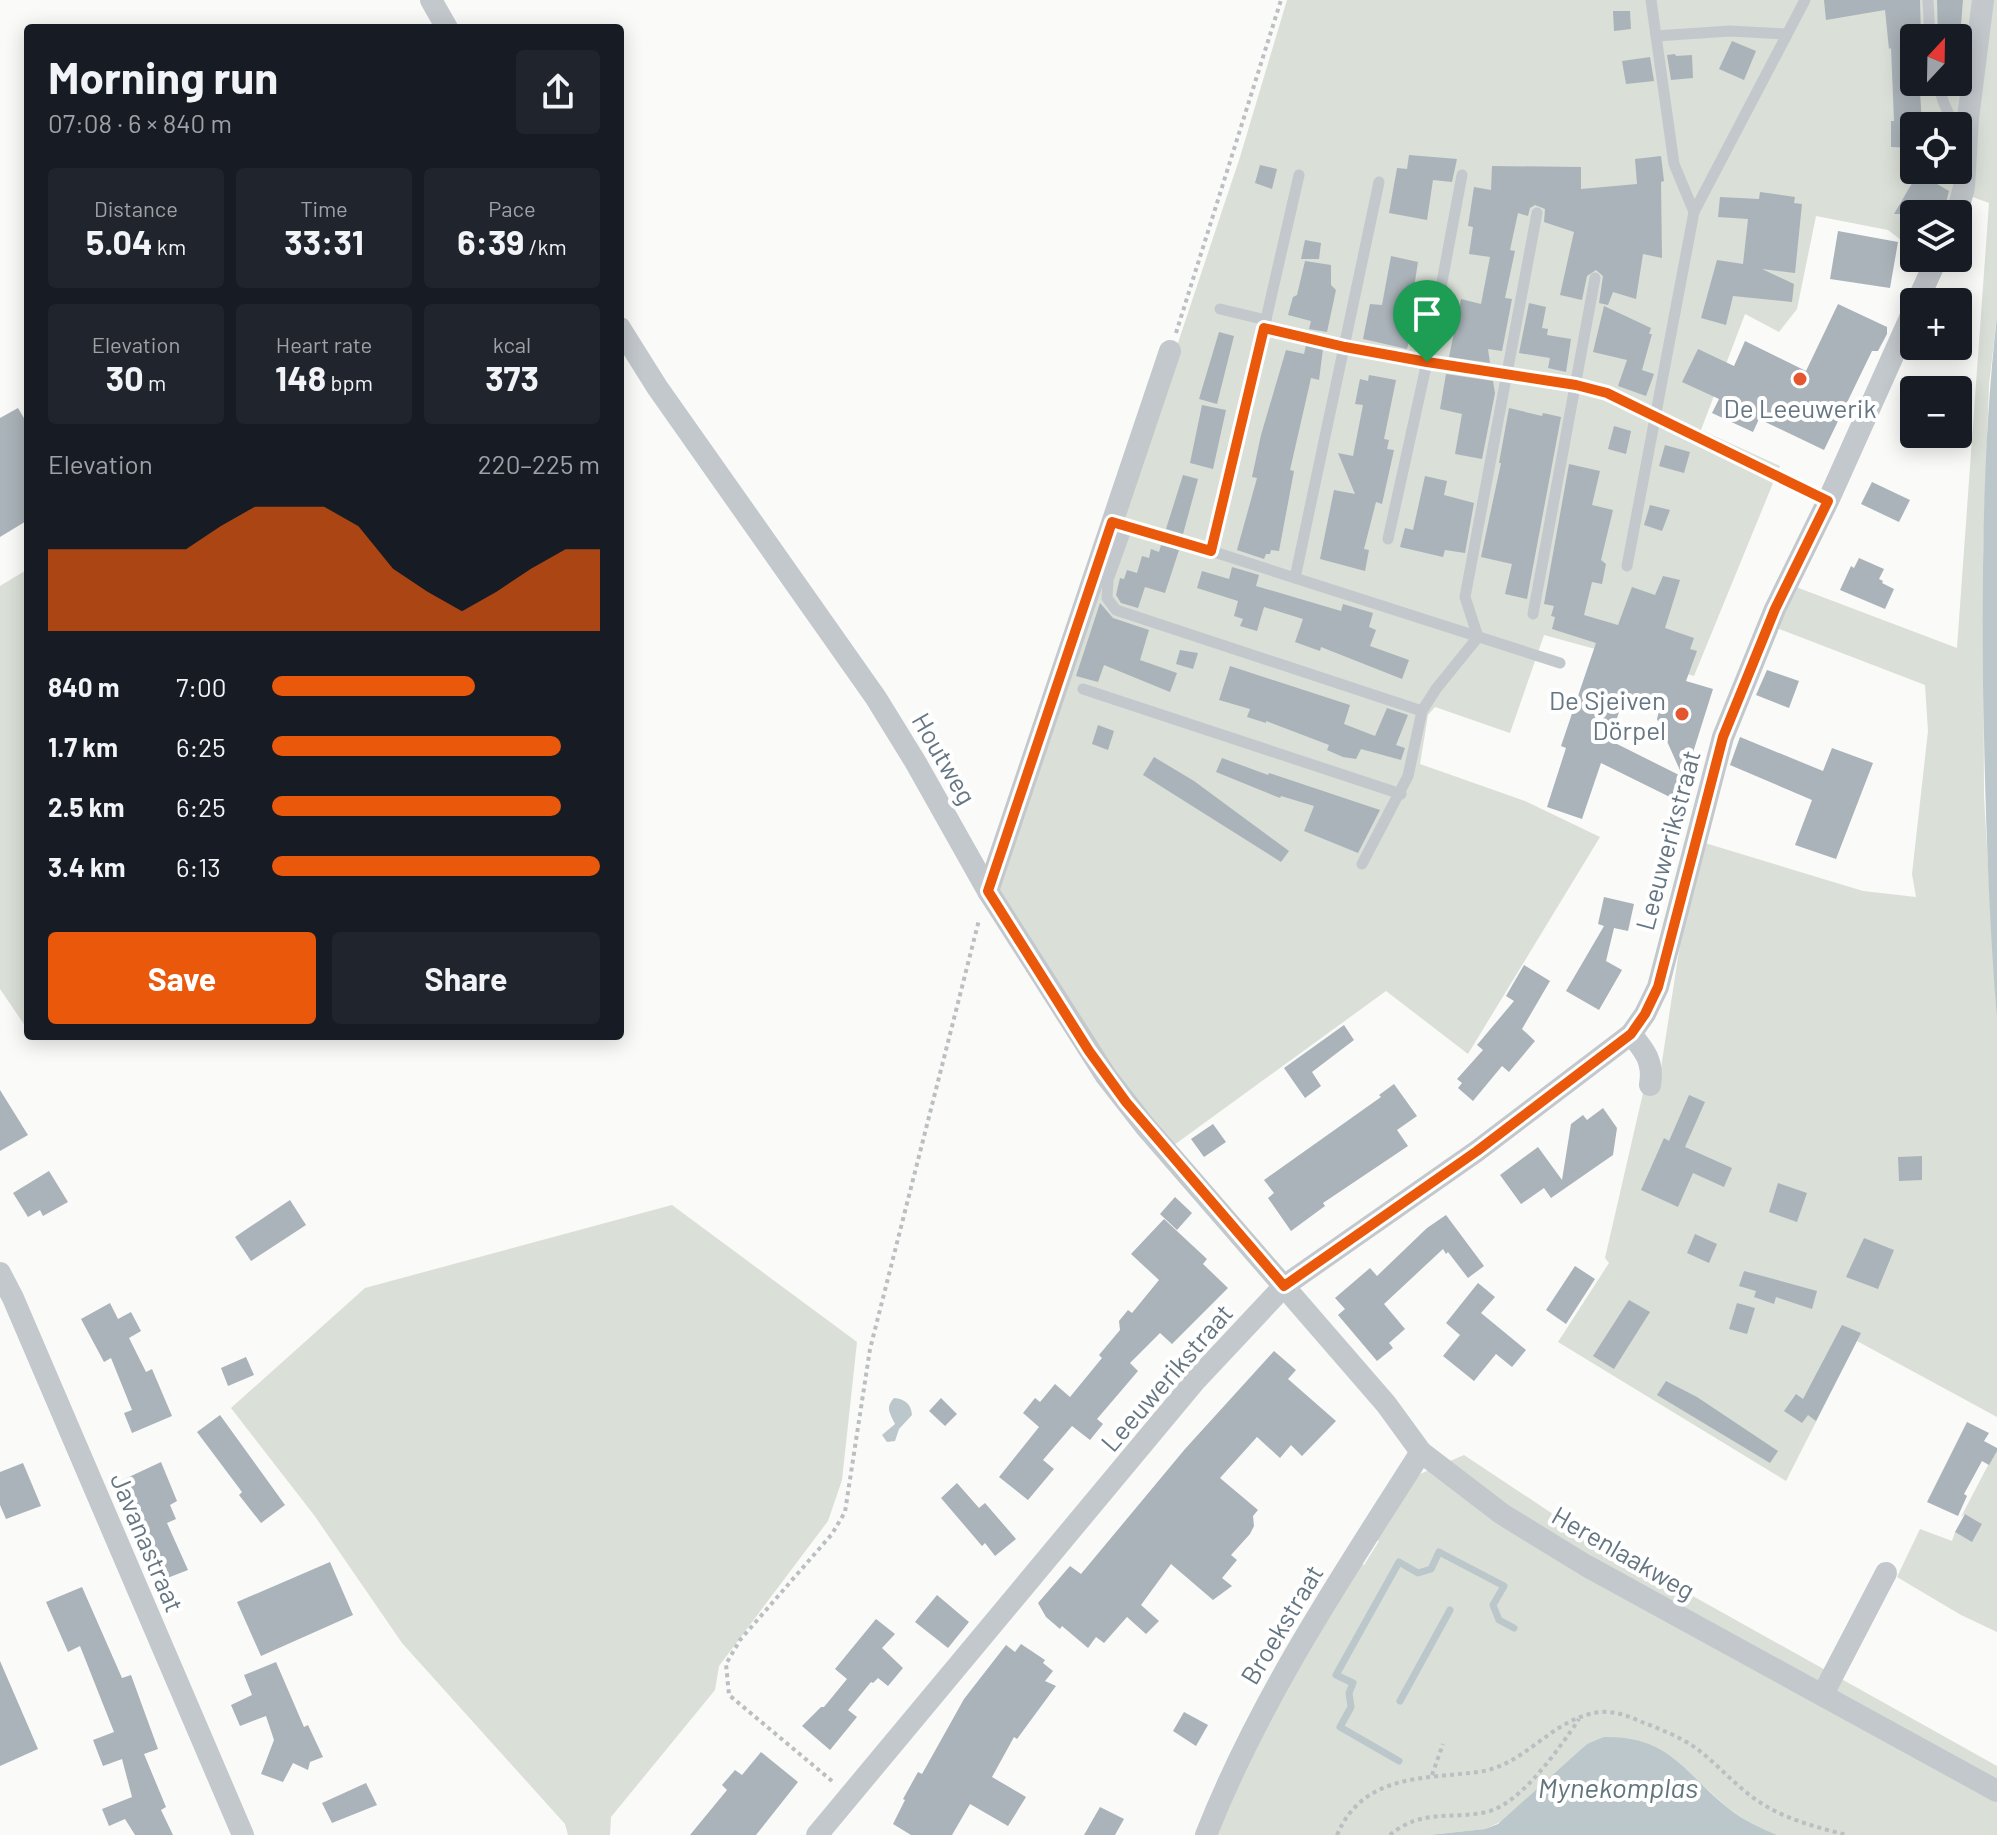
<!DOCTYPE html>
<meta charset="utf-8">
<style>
body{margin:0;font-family:Barlow,sans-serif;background:#20242c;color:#f1f3f6;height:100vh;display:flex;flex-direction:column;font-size:30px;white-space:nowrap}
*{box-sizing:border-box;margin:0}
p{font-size:26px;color:#9ea1a6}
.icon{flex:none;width:44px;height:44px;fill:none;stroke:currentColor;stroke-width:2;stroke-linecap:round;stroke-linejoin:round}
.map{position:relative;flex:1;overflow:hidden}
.drawer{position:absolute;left:24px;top:24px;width:600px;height:1016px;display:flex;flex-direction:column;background:#171b24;border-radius:8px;box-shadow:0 4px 20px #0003}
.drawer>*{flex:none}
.needle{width:52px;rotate:22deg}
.fabs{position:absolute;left:1900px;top:24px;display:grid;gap:16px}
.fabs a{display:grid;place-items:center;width:72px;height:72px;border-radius:8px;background:#171b24;box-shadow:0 4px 20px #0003;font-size:40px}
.pin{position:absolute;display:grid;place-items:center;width:68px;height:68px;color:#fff;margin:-82px -34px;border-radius:50% 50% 50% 0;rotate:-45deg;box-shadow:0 0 8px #0007}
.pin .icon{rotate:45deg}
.round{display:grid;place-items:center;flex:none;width:84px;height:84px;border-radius:8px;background:#20242c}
.headline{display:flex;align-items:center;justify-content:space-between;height:136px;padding:0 24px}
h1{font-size:44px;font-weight:700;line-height:60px}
.figures{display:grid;grid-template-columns:repeat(3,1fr);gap:12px;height:136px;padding:8px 24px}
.figures div{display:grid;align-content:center;border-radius:8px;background:#20242c;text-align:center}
.figures b{font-size:34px;font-weight:700}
.figures small{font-size:22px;font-weight:400}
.figures p{font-size:22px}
.chart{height:224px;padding:16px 24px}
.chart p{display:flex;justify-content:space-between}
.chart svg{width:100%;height:144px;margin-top:8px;fill:#ea580c;opacity:.7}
.button{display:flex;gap:16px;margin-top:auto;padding:16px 24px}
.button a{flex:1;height:92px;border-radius:8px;background:#ea580c;color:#fff;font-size:32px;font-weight:700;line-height:92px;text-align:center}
.button a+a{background:#20242c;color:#f1f3f6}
ul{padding:0 24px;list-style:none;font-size:26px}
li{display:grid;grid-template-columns:128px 96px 1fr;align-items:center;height:60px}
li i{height:20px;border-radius:10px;background:#ea580c}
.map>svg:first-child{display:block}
</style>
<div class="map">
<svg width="1997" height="1835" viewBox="0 0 1997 1835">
<rect width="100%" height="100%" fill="#fafaf8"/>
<g fill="#dadfd7" fill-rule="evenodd">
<path d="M1287 0H1977L1964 111 1959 196 1950 214H1914V250L1888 230 1816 216 1797 309 1779 332 1745 314 1701 430 1780 466 1694 676 1544 635 1510 733 1435 707 1428 715 1420 764 1525 801 1600 837 1468 1054 1386 991 1174 1145 1117 1074 997 885 1240 157ZM1914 38H1958V82H1914ZM1914 126H1958V170H1914Z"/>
<polygon points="1987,0 1997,0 1997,316 1989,385 1983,556 1984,796 1997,1020 1997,1417 1857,1341 1786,1481 1558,1342 1609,1263 1605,1258 1646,1080 1659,1081 1683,925 1705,843 1863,891 1916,897 1912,874 1928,731 1925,685 1777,628 1796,587 1957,648 1989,203 1970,196"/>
<polygon points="28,569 28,1030 0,989 0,586"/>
<polygon points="672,1205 857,1342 842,1480 828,1521 719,1666 715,1690 611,1817 610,1835 568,1835 565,1824 402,1643 314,1515 231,1408 365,1288"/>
<polygon points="1997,1448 1997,1632 1961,1615 1897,1577 1920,1529 1952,1541 1955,1532 1972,1541 1982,1524 1965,1514 1961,1517"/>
<polygon points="1464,1455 1589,1538 1997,1766 1997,1835 1777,1835 1753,1825 1728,1808 1669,1755 1587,1744 1509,1818 1485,1829 1429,1835 1213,1835 1241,1769 1357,1562 1364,1565 1379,1541 1373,1536 1413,1477"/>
</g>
<g fill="#bbc7cb">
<path d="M1997 316V1020C1988 908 1985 798 1983 686 1982 562 1983 438 1997 316Z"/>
<path d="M894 1398C905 1399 911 1404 912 1415L899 1429 895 1441 887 1442 882 1435 895 1424C890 1413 885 1408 894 1398Z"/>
<path d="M1604 1737C1670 1736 1683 1772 1728 1808 1743 1820 1760 1828 1777 1835H1429L1485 1829 1498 1824 1587 1744Z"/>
</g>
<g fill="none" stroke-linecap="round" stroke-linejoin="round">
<g stroke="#bbc7cb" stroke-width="7">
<polyline points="1400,1701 1450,1610"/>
<polyline points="1399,1761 1340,1727 1351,1707 1349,1693 1353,1683 1336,1675 1399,1562 1418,1573 1431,1569 1439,1552 1504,1586 1493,1605 1499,1620 1514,1628"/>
</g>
</g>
<g fill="#aab3b9" fill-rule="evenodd">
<polygon points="1824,0 1920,0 1921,38 1914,38 1914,46 1911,47 1914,82 1918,82 1918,91 1920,91 1922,126 1914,126 1914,148 1891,147 1891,121 1894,121 1891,48 1889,49 1885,10 1826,20"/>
<polygon points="1937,0 1963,0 1960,38 1938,38"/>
<polygon points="1613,11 1630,11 1631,29 1614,31"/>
<polygon points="1732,41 1756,51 1744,80 1719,69"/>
<polygon points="1675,54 1676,56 1692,55 1693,78 1671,80 1667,55"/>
<polygon points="1650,57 1654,81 1626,84 1622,61"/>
<polygon points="1409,155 1457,159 1452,182 1433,180 1427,220 1389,213 1397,168 1407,169"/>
<polygon points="1661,156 1664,181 1661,182 1662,258 1643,254 1636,299 1613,292 1608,305 1599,303 1603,276 1596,270 1587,276 1582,300 1560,295 1574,232 1544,222 1545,209 1535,205 1530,208 1528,216 1518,213 1510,250 1515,251 1505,298 1512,299 1502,351 1488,349 1490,363 1449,357 1461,299 1481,304 1490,257 1469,254 1473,227 1468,226 1474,187 1491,190 1492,166 1581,167 1581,189 1637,184 1635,159"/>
<polygon points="1260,165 1277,169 1272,189 1255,183"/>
<polygon points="1918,173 1949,191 1943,214 1894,214"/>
<polygon points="1760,192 1795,197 1794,203 1802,204 1795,273 1762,269 1794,284 1792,302 1733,296 1726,325 1701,318 1717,260 1743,264 1748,219 1718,217 1720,197 1759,199"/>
<polygon points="1838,231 1898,242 1890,288 1830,279"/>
<polygon points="1305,240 1321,243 1319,259 1301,259"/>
<polygon points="1391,256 1418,262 1407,332 1411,333 1407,349 1363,339 1370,304 1382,305"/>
<polygon points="1305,261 1331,265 1331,285 1336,290 1327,332 1309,329 1311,321 1288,315 1293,297 1297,295"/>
<polygon points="1529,303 1546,307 1542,328 1548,329 1547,335 1571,339 1566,372 1548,368 1550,358 1519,353"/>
<polygon points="1838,304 1887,327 1887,334 1878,351 1872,351 1824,450 1759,419 1753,432 1712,413 1719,399 1682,382 1698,349 1734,366 1745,341 1806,371"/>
<polygon points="1604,306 1651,328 1649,334 1652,334 1642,370 1654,374 1646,396 1618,386 1627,360 1593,352"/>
<polygon points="1219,332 1234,336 1217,404 1199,399"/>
<polygon points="1306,345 1323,349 1319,380 1311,378 1290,470 1294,471 1279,551 1271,550 1270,554 1266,554 1264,559 1237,550 1257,478 1252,477 1261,435 1286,350 1304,354"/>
<polygon points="1446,374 1493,381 1495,393 1482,459 1455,454 1462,414 1440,409"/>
<polygon points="1369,375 1396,380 1384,439 1389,440 1387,449 1394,450 1382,504 1376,502 1364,549 1369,550 1365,571 1320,559 1334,490 1355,494 1338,453 1353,456 1363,405 1355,404 1360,379 1368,381"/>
<polygon points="1202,405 1226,410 1213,469 1190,463"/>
<polygon points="18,408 28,425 28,520 0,537 0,418"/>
<polygon points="1509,408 1542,416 1543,413 1561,417 1527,599 1505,594 1512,564 1481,557 1501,463 1499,463"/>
<polygon points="1614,426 1631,431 1626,454 1608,449"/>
<polygon points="1665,445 1690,452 1684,473 1659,466"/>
<path d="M1569 464 1600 471 1592 505 1613 510 1601 560 1606 564 1602 584 1592 582 1584 615 1618 625 1632 587 1655 595 1663 576 1680 580 1665 628 1694 638 1690 649 1697 651 1686 681 1713 689 1685 778 1691 781 1684 804 1601 763 1582 819 1547 807 1566 748 1561 746 1596 643 1552 629 1555 617 1551 616 1554 606 1544 604ZM1626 693 1661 703 1657 719 1683 777 1609 740Z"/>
<polygon points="1183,475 1198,479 1183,534 1166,529"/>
<polygon points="1425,476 1447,481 1444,495 1474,503 1465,553 1445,550 1443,557 1400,547 1405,528 1413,530"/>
<polygon points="1872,482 1910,500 1899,522 1861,504"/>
<polygon points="1650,505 1670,510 1662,531 1644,525"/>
<polygon points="1161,545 1179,550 1165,593 1145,587 1138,608 1121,603 1116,595 1120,578 1124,579 1127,570 1137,573 1142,556 1149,558 1151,549 1159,552"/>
<polygon points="1859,558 1884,569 1879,579 1883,581 1882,583 1894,589 1885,609 1840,590 1851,566 1854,568"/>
<polygon points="1232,567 1259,575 1256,586 1341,611 1343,604 1373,613 1369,627 1376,630 1370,646 1409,660 1402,679 1321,647 1320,651 1295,642 1303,619 1264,607 1257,631 1240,626 1243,619 1234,616 1238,601 1197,588 1202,571 1229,579"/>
<polygon points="1100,603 1113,618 1149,630 1140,660 1177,673 1170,692 1104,665 1098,682 1076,676"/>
<polygon points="1180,650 1198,653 1193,669 1176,664"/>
<polygon points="1230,666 1350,705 1344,724 1375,736 1387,708 1408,715 1396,745 1405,748 1401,760 1361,749 1356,759 1343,757 1327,750 1329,745 1266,721 1266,723 1247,717 1250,709 1219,700"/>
<polygon points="1767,670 1799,681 1789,708 1756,695"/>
<polygon points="1098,725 1114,731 1108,750 1092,744"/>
<polygon points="1740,737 1823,771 1832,748 1873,763 1836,859 1795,845 1812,800 1730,765"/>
<polygon points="1154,757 1194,781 1289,851 1281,862 1143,775"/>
<polygon points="1222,758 1268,775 1269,773 1380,810 1358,853 1304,831 1314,806 1281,796 1280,798 1216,772"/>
<polygon points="1604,897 1634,904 1628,931 1614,928 1606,961 1622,970 1599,1010 1566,991 1604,926 1598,924"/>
<polygon points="1524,965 1550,981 1522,1029 1535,1041 1509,1072 1502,1066 1473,1101 1458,1088 1462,1083 1457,1079 1483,1050 1477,1045 1514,1001 1506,996"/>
<polygon points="1344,1025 1354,1040 1312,1072 1321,1086 1305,1098 1284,1068"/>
<polygon points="1394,1084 1417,1116 1397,1130 1408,1146 1323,1203 1325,1206 1291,1231 1268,1198 1274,1193 1264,1180 1381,1097 1379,1095"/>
<polygon points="0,1090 28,1135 0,1151"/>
<polygon points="1689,1095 1705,1102 1685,1147 1732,1168 1724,1187 1693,1173 1678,1207 1641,1190 1664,1138 1669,1141"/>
<polygon points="1603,1108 1617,1128 1613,1155 1551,1198 1544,1188 1521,1204 1500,1175 1538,1147 1562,1180 1571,1124 1583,1115 1587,1120"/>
<polygon points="1213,1124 1226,1142 1204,1157 1191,1139"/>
<polygon points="1922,1156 1922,1180 1899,1181 1898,1157"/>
<polygon points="49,1171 68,1202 43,1216 40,1210 28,1217 13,1193"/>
<polygon points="1778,1183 1807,1193 1797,1222 1769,1212"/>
<polygon points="1175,1197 1192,1213 1177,1230 1160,1214"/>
<polygon points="290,1200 306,1225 251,1261 235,1237"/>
<polygon points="1446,1215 1484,1266 1468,1278 1448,1252 1446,1254 1443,1249 1384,1304 1405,1329 1389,1343 1393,1348 1377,1361 1338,1315 1345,1309 1335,1298 1370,1268 1377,1276 1427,1228"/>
<polygon points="1164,1219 1207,1259 1203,1264 1228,1288 1172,1344 1160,1333 1130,1363 1138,1371 1097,1419 1103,1424 1090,1440 1072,1426 1043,1460 1054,1469 1028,1500 999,1477 1039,1427 1023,1413 1035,1398 1040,1402 1055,1384 1070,1397 1102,1358 1099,1355 1120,1330 1119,1321 1128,1310 1132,1313 1159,1280 1131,1254"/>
<polygon points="1695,1234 1717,1244 1709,1263 1687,1253"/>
<polygon points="1864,1238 1894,1250 1878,1289 1846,1277"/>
<polygon points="1575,1266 1595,1279 1566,1324 1546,1310"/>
<polygon points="1744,1271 1817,1291 1812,1309 1776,1297 1774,1304 1754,1297 1756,1291 1739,1286"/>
<polygon points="1478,1283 1495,1297 1481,1313 1526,1350 1512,1367 1496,1354 1474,1381 1443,1356 1460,1335 1446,1323"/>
<polygon points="1629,1300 1650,1312 1614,1369 1593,1356"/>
<polygon points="110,1303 118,1319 131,1312 141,1331 129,1338 146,1372 152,1369 172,1416 132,1433 124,1413 132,1410 111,1358 104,1362 81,1319"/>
<polygon points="1737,1303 1755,1308 1747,1334 1729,1329"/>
<polygon points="1842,1325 1861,1333 1816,1421 1808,1415 1802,1423 1784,1411 1796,1394 1803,1399"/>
<polygon points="1274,1351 1296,1370 1288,1379 1336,1421 1302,1456 1291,1445 1280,1458 1257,1437 1220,1478 1258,1510 1253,1516 1254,1526 1250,1534 1231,1555 1237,1560 1222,1578 1232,1586 1213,1600 1171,1564 1141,1605 1159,1621 1146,1634 1127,1617 1104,1643 1096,1637 1088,1648 1062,1626 1060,1629 1046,1617 1038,1603 1070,1566 1081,1574 1185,1449"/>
<polygon points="246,1357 254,1375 228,1386 221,1368"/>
<polygon points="1666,1381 1697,1397 1778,1451 1770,1463 1657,1395"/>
<polygon points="941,1398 957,1414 945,1426 929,1411"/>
<polygon points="220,1415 285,1505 261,1523 239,1495 242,1492 197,1432"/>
<polygon points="1967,1422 1989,1433 1984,1441 1997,1448 1997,1451 1989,1465 1982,1461 1964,1494 1967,1496 1958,1516 1927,1502"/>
<polygon points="161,1462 177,1501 170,1505 176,1519 167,1523 188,1570 157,1582 114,1484"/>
<polygon points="23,1463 41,1506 6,1519 0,1505 0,1472"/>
<polygon points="957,1483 979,1508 985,1503 1016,1539 995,1556 985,1543 982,1546 941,1498"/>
<polygon points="1965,1514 1982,1524 1972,1542 1955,1532"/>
<polygon points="330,1562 353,1615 261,1656 237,1602"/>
<polygon points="82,1587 122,1678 131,1675 158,1749 144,1754 166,1807 161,1810 173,1835 135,1835 125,1819 109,1826 102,1809 132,1797 122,1759 103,1766 93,1740 114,1732 80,1646 68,1652 46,1602"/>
<polygon points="937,1595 969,1622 948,1648 915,1622"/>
<polygon points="876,1619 895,1634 882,1648 903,1668 888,1686 878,1678 873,1683 871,1682 848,1710 857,1717 830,1750 802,1726 821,1707 824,1707 847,1679 835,1669"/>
<polygon points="1021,1644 1045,1660 1043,1663 1053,1671 1045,1681 1056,1686 1017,1739 1014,1737 992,1777 1026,1797 1008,1826 970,1804 952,1835 911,1835 893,1824 905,1800 903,1799 918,1772 922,1774 964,1699 1006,1645 1015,1652"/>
<polygon points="0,1661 38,1749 0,1766"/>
<polygon points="276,1662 304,1727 308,1725 323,1757 310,1762 308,1770 293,1763 283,1782 261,1774 274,1740 266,1716 240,1726 231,1705 252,1695 244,1675"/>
<polygon points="1184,1712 1208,1725 1196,1746 1173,1731"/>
<polygon points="761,1752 798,1782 756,1835 690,1835 727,1790 722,1785 735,1770 742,1775"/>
<polygon points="366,1783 377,1805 332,1823 322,1803"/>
<polygon points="1100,1807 1124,1819 1115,1835 1084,1835"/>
</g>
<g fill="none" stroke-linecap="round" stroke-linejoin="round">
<g stroke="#bbbfc2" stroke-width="4" stroke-dasharray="4 4" stroke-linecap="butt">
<polyline points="1176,333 1281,0"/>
<polyline points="1432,1775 1443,1744"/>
<polyline points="832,1781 729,1695 726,1664 740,1640 832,1534 845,1512 870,1349 979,920"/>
<path d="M1337 1835C1363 1774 1423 1779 1478 1772 1526 1766 1552 1717 1601 1712 1616 1711 1628 1716 1642 1722 1662 1730 1684 1738 1701 1752 1721 1768 1739 1789 1761 1803 1787 1820 1817 1827 1846 1835"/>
<path d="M1390 1835C1423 1807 1454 1821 1490 1811 1523 1801 1561 1746 1579 1719"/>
</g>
<g stroke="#c3c8cc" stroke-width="11">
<polyline points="1651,0 1674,164 1694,212"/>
<polyline points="1928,0 1930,38"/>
<polyline points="1656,36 1730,31 1786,34"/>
<polyline points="1938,82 1943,101 1954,126"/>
<polyline points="1220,309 1266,320"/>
<polyline points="1264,328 1299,175"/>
<polyline points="1112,522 1211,551 1264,328 1427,362 1576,385 1607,393 1828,501"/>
<polyline points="1127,527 1108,580 1107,598 1116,610 1422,711"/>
<polyline points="1388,539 1427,362 1462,175"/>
<polyline points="1211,551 1560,663"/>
<polyline points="1627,566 1694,212 1805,0"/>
<polyline points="1295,578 1379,182"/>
<polyline points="1533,614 1595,278"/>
<polyline points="1083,689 1401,794"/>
<polyline points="1362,864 1408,776 1422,711 1436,689 1478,637 1465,597 1537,213"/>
</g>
<g stroke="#c3c8cc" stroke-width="22">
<polyline points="431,0 447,28"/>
<polyline points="1957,214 1964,187 1968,118 1983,0"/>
<polyline points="1917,302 1937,258"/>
<polyline points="620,328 657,387 876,698 916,763 988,891 1106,1076 1145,1126 1386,1404 1421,1452 1502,1514 1585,1565 1997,1791"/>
<polyline points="988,891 1170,351"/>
<path d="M1631 1034C1645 1051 1654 1062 1650 1085"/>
<polyline points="0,1273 13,1298 243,1835"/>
<polyline points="1823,1694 1886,1573"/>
<polyline points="817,1835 1195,1381 1284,1286 1477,1151 1631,1034 1645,1014 1658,987 1723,737 1775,609 1828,501 1914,309"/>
<path d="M1206 1835C1260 1698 1342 1576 1421 1452"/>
</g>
</g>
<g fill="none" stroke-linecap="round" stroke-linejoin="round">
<g stroke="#fff" stroke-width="16">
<polygon id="route" points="1264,328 1345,347 1427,362 1576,385 1607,393 1828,501 1775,609 1723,737 1658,987 1645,1014 1631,1034 1477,1151 1284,1286 1126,1102 1089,1051 988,891 1112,522 1211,551"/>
</g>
<use href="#route" stroke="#ea580c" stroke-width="10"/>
</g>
<g fill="#e4572e" stroke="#fff" stroke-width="3">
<circle cx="1800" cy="379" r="8"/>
<circle cx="1682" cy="714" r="8"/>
</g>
<g text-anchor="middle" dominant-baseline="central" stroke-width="8" stroke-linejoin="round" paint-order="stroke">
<g font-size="26" fill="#657683" stroke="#fff">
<text x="1800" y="407">De Leeuwerik</text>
<text x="1666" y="699" text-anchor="end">De Sjeiven<tspan x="1666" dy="30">Dörpel</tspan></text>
</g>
<g font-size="26" fill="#657683" stroke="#fff">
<text transform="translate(945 758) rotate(60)">Houtweg</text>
<text transform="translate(1667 840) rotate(-75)">Leeuwerikstraat</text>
<text transform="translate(1166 1377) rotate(-49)">Leeuwerikstraat</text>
<text transform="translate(148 1542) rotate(67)">Javanastraat</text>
<text transform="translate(1624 1552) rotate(30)">Herenlaakweg</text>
<text transform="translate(1281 1624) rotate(-59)">Broekstraat</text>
</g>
<g font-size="28" font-style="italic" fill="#60757c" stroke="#fff">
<text x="1618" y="1787">Mynekomplas</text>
</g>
</g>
</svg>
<div class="fabs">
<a><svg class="needle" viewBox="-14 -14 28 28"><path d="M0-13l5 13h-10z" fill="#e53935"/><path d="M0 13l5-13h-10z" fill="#9ea1a6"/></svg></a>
<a><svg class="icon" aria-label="locate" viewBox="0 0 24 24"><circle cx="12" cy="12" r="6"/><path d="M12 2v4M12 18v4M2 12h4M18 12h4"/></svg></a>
<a><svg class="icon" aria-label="layers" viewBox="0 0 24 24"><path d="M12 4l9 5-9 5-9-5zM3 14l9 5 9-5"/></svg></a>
<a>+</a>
<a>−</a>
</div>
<div class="pin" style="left:1427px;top:362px;background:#1e9e55"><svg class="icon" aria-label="arrive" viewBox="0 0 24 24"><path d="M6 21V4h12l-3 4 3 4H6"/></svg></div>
<section class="drawer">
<div class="headline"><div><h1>Morning run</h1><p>07:08 · 6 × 840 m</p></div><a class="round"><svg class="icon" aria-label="share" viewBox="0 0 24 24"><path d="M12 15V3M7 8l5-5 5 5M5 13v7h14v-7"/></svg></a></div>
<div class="figures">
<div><p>Distance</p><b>5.04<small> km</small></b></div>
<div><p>Time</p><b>33:31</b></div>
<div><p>Pace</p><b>6:39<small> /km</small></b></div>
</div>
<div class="figures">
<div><p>Elevation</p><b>30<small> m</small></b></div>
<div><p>Heart rate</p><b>148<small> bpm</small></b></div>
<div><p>kcal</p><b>373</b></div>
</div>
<div class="chart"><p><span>Elevation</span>220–225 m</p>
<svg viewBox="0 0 160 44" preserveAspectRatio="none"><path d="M0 44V19L10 19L20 19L30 19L40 19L50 12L60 6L70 6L80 6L90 12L100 25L110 32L120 38L130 32L140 25L150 19L160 19V44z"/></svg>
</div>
<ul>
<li><b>840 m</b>7:00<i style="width:62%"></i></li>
<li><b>1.7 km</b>6:25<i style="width:88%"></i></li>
<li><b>2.5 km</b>6:25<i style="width:88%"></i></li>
<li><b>3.4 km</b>6:13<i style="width:100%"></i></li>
</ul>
<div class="button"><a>Save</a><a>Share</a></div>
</section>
</div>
